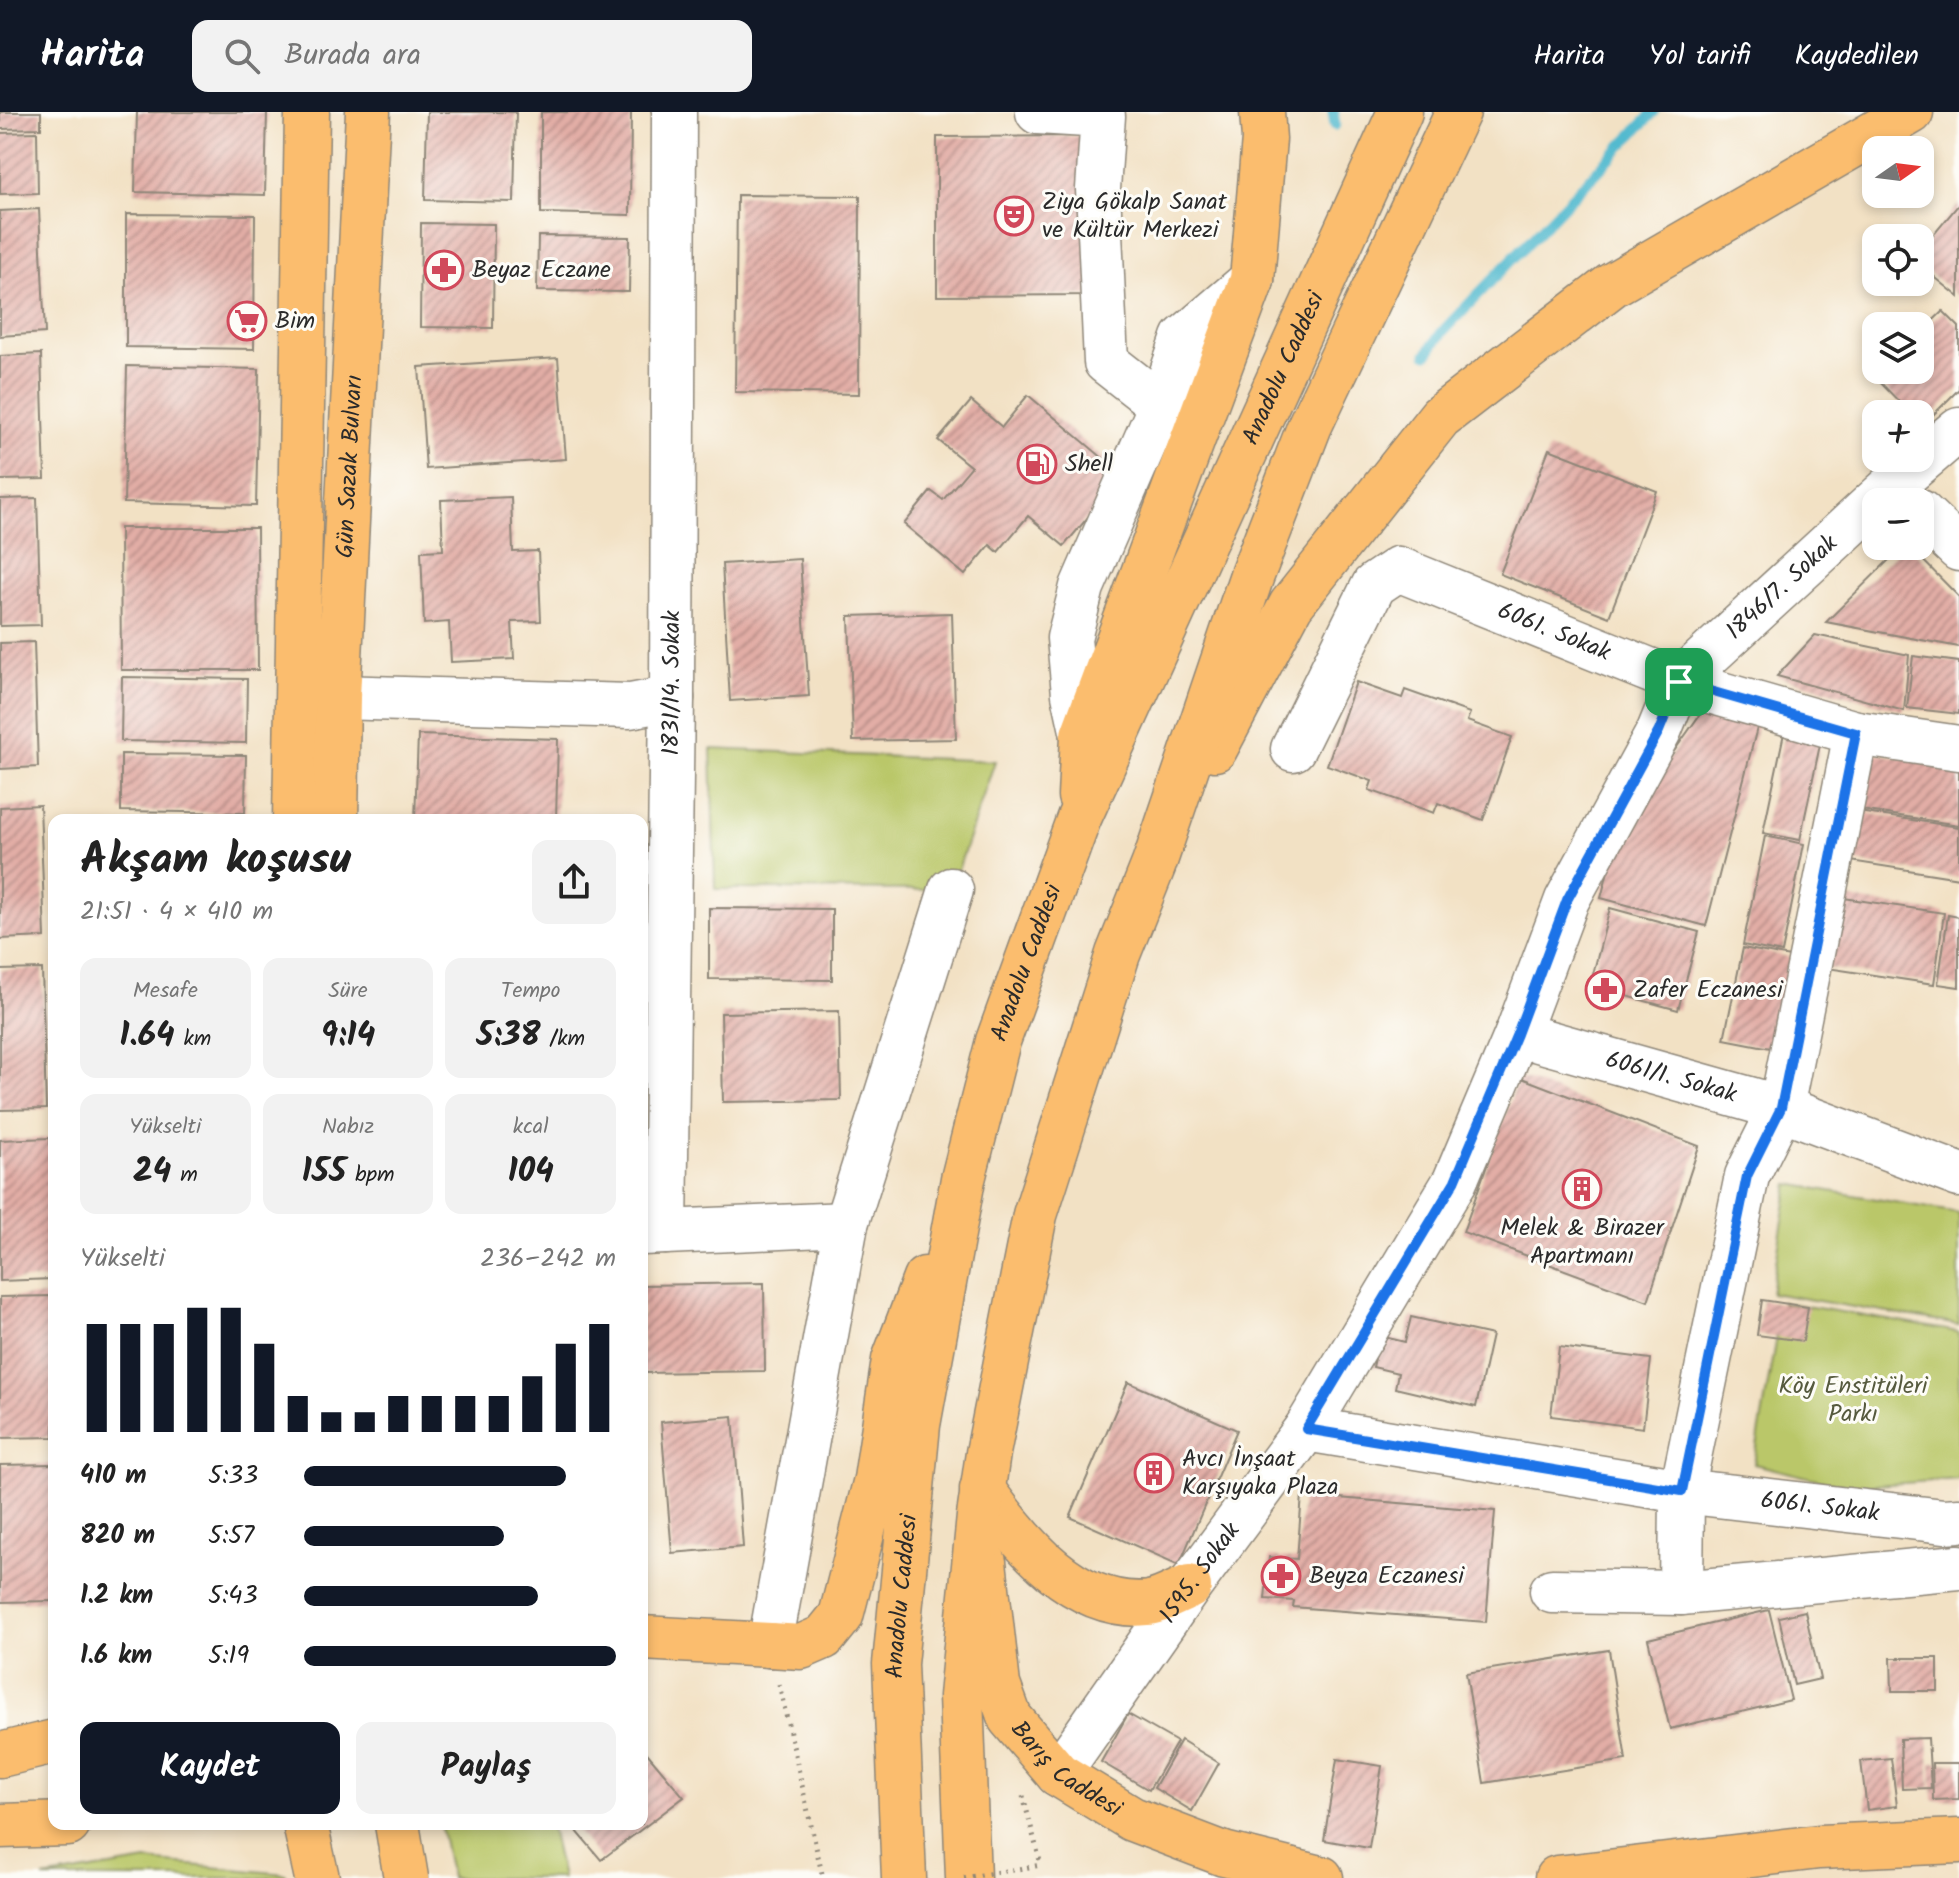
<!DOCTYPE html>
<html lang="tr">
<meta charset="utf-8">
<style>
body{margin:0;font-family:Kalam,sans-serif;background:#f2f2f2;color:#222;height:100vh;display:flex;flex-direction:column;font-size:30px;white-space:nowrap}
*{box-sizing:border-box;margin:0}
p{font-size:26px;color:#767676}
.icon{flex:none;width:44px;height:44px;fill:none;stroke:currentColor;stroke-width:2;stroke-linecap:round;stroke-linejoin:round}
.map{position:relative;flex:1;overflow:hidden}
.sheet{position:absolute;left:48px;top:702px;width:600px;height:1016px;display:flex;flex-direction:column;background:#fff;border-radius:16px;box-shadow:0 4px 12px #0003}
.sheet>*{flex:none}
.needle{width:52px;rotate:76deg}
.buttons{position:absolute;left:1862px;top:24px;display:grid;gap:16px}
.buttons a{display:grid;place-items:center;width:72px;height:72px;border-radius:16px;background:#fff;box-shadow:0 4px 12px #0003;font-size:40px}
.pin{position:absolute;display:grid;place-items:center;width:68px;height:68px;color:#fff;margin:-34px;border-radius:16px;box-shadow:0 4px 12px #0006}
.round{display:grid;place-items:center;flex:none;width:84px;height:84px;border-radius:16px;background:#f2f2f2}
.overview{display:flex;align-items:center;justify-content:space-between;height:136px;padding:0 32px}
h1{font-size:44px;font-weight:800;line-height:60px}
.metrics{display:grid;grid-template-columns:repeat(3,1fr);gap:12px;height:136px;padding:8px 32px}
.metrics div{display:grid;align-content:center;border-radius:16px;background:#f2f2f2;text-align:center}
.metrics b{font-size:34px;font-weight:800}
.metrics small{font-size:22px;font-weight:400}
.metrics p{font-size:22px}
.chart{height:224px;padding:16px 32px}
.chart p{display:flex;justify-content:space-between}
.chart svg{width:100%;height:144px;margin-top:8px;stroke:#111827;stroke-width:6}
.button{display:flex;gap:16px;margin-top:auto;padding:16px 32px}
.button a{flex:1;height:92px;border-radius:16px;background:#111827;color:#fff;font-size:32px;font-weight:800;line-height:92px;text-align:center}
.button a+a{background:#f2f2f2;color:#222}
ul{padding:0 32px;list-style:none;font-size:26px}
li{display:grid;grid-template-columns:128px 96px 1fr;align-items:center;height:60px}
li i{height:20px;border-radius:10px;background:#111827}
header{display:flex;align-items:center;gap:48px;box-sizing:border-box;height:112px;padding:0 40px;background:#111827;color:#fff}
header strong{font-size:38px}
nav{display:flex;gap:44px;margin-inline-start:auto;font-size:28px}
.search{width:560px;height:72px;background:#f2f2f2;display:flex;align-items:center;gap:20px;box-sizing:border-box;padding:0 28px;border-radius:16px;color:#767676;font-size:30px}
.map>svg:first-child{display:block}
</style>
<header>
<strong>Harita</strong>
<div class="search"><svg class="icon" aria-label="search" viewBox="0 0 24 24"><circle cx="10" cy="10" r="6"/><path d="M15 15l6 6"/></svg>Burada ara</div>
<nav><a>Harita</a><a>Yol tarifi</a><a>Kaydedilen</a></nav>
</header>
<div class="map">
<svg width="1959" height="1766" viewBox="0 0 1959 1766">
<defs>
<pattern id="building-hatch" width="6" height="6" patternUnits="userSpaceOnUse" patternTransform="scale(2)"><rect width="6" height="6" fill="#e2ada6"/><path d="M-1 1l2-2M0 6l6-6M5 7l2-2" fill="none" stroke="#b78d87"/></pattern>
</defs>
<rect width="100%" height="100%" fill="#fdfcf7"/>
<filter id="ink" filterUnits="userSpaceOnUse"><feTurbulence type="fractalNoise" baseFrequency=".0125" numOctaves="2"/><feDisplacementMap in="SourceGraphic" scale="16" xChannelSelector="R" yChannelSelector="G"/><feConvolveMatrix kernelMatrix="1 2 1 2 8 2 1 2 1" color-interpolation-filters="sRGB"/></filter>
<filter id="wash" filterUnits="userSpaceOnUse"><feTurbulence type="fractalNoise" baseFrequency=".006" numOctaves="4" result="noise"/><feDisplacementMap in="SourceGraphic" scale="32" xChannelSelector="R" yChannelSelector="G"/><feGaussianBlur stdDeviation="1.8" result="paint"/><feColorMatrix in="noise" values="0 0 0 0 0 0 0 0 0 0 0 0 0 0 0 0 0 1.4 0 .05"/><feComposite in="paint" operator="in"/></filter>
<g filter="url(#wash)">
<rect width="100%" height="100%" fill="#f2e1c4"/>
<g fill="#bac769" stroke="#72794a" stroke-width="2">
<polygon points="711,637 995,649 951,778 715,777"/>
<polygon points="1789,1072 1959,1101 1959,1213 1771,1181"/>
<polygon points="1782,1190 1959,1220 1959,1367 1848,1375 1754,1352"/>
<polygon points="440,1712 550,1712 562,1766 451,1766"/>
<polygon points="147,1749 285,1762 286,1766 43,1766"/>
</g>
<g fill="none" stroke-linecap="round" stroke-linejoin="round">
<g stroke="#52bacf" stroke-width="11">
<polyline points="1333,0 1335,13"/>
<polyline points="1427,242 1442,220 1654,0"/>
</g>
</g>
<g id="blocks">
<g fill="url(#building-hatch)">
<polygon points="0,0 41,0 41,16 0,17"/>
<polygon points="137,0 267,0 265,83 135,80"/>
<polygon points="427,0 516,0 514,90 425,88"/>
<polygon points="541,0 631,0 630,103 541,101"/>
<polygon points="37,20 38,81 0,82 0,21"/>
<polygon points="1090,24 1091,183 937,184 937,25"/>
<polygon points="737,83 860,84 859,282 735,280"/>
<polygon points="1959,92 1959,185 1920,153 1920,139"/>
<polygon points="39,97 45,221 0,224 0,99"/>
<polygon points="126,102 255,103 254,237 126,235"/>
<polygon points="421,111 494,112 493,216 420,215"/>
<polygon points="538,124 630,125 629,180 537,179"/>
<polygon points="1943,199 1959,215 1959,277 1922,314 1920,302 1911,302 1875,265 1883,258 1920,258 1920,221"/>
<polygon points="41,242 45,367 0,368 0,244"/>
<polygon points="558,246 566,347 426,357 419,255"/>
<polygon points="127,254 259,257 256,394 124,391"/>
<polygon points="1028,283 1123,363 1064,434 1028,404 998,440 990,433 965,463 904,412 931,379 943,388 971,355 938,328 971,289 1002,315"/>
<polygon points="1549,337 1657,379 1609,505 1500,462"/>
<polygon points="511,385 513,440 538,439 541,509 512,510 514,547 451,550 449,510 424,512 421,439 443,438 441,388"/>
<polygon points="37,386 41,513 0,514 0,387"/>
<polygon points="120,416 257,416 258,558 121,558"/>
<polygon points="1903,434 1909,434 1959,485 1959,535 1826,510"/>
<polygon points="800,447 809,584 730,589 722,452"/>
<polygon points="952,501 956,627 853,629 849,504"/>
<polygon points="1815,523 1909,543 1904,599 1777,564"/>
<polygon points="34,530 38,655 0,657 0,531"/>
<polygon points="1913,544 1959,550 1959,602 1907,596"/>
<polygon points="122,565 247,567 246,631 121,629"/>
<polygon points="1356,570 1402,586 1405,578 1470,601 1467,609 1512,625 1483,708 1438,691 1434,701 1369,678 1372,669 1327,653"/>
<polygon points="1706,594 1759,608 1706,814 1601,786 1619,717"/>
<polygon points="1784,621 1821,628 1800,728 1763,721"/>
<polygon points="418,623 558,627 556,708 415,708"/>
<polygon points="1857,639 1959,654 1959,713 1848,696"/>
<polygon points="121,642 246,643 245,701 121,699"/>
<polygon points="40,693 45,825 0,827 0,695"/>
<polygon points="1852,699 1959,715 1959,766 1844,748"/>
<polygon points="1765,724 1804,732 1782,841 1743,833"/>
<polygon points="1837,785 1944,801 1934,872 1827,856"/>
<polygon points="709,796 832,797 832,868 709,867"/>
<polygon points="1610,796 1699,820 1678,898 1590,874"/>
<polygon points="1948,803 1959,805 1959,875 1938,872"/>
<polygon points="1743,836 1795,846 1776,937 1724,927"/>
<polygon points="42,857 46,997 0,998 0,858"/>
<polygon points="839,899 841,988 723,990 721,901"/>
<polygon points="1519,965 1699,1034 1648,1189 1463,1120"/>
<polygon points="50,1026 53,1167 0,1169 0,1028"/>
<polygon points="764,1171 765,1259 642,1261 642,1173"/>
<polygon points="54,1184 54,1325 0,1326 0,1185"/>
<polygon points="1762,1188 1808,1195 1803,1229 1757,1223"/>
<polygon points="1411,1205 1492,1223 1476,1295 1395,1276 1398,1261 1373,1255 1380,1224 1405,1230"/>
<polygon points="1559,1235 1651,1247 1643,1316 1551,1304"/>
<polygon points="1128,1270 1237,1318 1179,1453 1070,1405"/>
<polygon points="733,1304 743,1435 672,1441 661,1310"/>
<polygon points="54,1352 54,1489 0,1490 0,1353"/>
<polygon points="1302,1383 1495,1399 1486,1510 1293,1495 1294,1489 1265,1487 1269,1445 1297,1447"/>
<polygon points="1769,1498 1791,1588 1670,1617 1648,1527"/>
<polygon points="1805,1499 1820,1567 1794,1573 1779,1505"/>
<polygon points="1609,1538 1626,1648 1484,1671 1466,1561"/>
<polygon points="1891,1546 1938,1546 1938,1579 1892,1579"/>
<polygon points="1128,1602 1177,1630 1149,1678 1101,1650"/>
<polygon points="1928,1626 1931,1676 1902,1677 1900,1627"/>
<polygon points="1181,1628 1219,1651 1192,1699 1154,1676"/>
<polygon points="642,1635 684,1685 601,1748 571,1712 642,1712"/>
<polygon points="1891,1646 1897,1694 1867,1698 1861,1649"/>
<polygon points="1337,1647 1382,1654 1369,1736 1324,1728"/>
<polygon points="1932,1651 1959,1651 1959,1687 1933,1688"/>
</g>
</g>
</g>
<g filter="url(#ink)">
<use href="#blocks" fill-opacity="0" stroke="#8e8678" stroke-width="2"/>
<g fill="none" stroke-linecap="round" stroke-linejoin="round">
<g stroke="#8e8678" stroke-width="47">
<g id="minor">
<polyline points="1038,0 1103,4 1098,77 1106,250 1161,293"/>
<polyline points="1920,400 1959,437"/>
<polyline points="338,585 630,594 672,586"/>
<polyline points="1856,621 1959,636"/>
<polyline points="1083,623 1074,582 1069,526 1082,475 1161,293 1184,226 1252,168"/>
<path id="s1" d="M1293 637 1374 473 1398 457 1679 570 1856 621 1781 996 1747 1064 1682 1379 1681 1481"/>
<path id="s2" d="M1517 922 1781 996 1959 1063"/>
<polyline points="665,1120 846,1112"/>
<path id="s3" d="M642 1121 665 1120 672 586 674 0"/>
<path id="s4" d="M1306 1317 1682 1379 1944 1409 1959 1408"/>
<polyline points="1552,1479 1681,1481 1959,1455"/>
<polyline points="770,1533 846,1112 951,778"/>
<path id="s5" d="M1058 1662 1189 1475 1306 1317 1455 1069 1517 922 1567 788 1659 619 1679 570 1892 374 1959 317"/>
</g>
</g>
<g stroke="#8e8678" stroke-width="47">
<g id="major">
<polyline points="295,708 307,0"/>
<path id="s6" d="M336 708 338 585 368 0"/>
<path id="s7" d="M984 1450 998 1573 1010 1606 1058 1662 1132 1707 1224 1742 1321 1766"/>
<polyline points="642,1526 770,1533"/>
<polyline points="0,1643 54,1630"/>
<polyline points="305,1712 317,1766"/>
<polyline points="397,1712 406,1766"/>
<polyline points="0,1714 68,1712"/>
<polyline points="1557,1766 1819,1735 1959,1729"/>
</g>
</g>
<g stroke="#8e8678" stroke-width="47">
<g id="highway">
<polyline points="1215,637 1291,493 1440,305 1612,173 1911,0"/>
<polyline points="1080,684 1083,623 1252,168 1264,27 1262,0"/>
<path d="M982 1377C1021 1431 1075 1499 1149 1491 1162 1489 1177 1480 1189 1475"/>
<polyline points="770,1533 801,1535 824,1525 841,1504 876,1367 894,1248 925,1167"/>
<path id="s8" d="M904 1766 895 1552 918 1313 963 1067 998 929 1079 706 1400 0"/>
<polyline points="968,1766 961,1584 979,1404 988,1341 1035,1103 1118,842 1154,752 1252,463 1310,313 1458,0"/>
</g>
</g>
<g stroke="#8e8678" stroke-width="5" stroke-dasharray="2 6" stroke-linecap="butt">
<polyline points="779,1572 823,1766"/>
<polyline points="1023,1684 1041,1753"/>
</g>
<use href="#minor" stroke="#fff" stroke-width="44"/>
<use href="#major" stroke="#fbbd6e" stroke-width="44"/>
<use href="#highway" stroke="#fbbd6e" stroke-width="44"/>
<polyline stroke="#8e8678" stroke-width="5" stroke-dasharray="2 6" stroke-linecap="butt" points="964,1766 1041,1753"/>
</g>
</g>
<g fill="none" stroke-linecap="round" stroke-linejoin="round" filter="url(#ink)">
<g stroke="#fff" stroke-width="16">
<polygon id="route" points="1679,570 1856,621 1781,996 1747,1064 1682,1379 1306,1317 1455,1069 1517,922 1567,788 1659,619"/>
</g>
<use href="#route" stroke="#1a73e8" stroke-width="10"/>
</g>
<defs>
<g id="theatre-ring" transform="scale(2)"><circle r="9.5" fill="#fdfcf7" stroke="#d1495b" stroke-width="1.5"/><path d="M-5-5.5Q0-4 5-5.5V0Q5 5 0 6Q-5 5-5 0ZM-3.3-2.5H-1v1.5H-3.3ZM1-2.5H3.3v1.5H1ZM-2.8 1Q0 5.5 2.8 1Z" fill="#d1495b"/></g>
<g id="pharmacy-ring" transform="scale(2)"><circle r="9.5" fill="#fdfcf7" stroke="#d1495b" stroke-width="1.5"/><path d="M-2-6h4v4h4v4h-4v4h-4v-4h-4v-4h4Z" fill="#d1495b"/></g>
<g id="supermarket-ring" transform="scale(2)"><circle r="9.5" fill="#fdfcf7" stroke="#d1495b" stroke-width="1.5"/><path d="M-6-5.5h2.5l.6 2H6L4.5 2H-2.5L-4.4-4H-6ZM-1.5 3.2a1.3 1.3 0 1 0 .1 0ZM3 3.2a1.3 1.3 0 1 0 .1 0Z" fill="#d1495b"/></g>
<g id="fuel-ring" transform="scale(2)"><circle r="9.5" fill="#fdfcf7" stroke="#d1495b" stroke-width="1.5"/><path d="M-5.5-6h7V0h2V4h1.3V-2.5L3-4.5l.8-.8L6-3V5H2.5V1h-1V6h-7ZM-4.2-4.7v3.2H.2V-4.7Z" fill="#d1495b"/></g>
<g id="building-ring" transform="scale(2)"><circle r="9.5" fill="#fdfcf7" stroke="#d1495b" stroke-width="1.5"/><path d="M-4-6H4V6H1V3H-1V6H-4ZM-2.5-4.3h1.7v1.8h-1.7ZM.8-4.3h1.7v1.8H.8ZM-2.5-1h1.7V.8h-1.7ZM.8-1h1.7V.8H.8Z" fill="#d1495b"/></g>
</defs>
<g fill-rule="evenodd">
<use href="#theatre-ring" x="1014" y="104"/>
<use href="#pharmacy-ring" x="444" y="158"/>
<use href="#supermarket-ring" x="247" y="209"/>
<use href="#fuel-ring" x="1037" y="352"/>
<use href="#pharmacy-ring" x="1605" y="878"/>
<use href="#building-ring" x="1582" y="1077"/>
<use href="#building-ring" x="1154" y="1361"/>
<use href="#pharmacy-ring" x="1281" y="1464"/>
</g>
<g text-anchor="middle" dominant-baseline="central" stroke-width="6" stroke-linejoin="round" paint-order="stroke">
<g font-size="24" fill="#2b2b2b" stroke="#fdfcf7" text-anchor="start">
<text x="1042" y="90">Ziya Gökalp Sanat<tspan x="1042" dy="28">ve Kültür Merkezi</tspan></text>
<text x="472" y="158">Beyaz Eczane</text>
<text x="275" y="209">Bim</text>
<text x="1065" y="352">Shell</text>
<text x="1633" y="878">Zafer Eczanesi</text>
<text x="1582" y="1116" text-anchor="middle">Melek &amp; Birazer<tspan x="1582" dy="28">Apartmanı</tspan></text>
<text x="1182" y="1347">Avcı İnşaat<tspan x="1182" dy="28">Karşıyaka Plaza</tspan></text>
<text x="1309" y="1464">Beyza Eczanesi</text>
</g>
<g font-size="24" fill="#2b2b2b" stroke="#fdfcf7">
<text stroke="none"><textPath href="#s8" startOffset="1578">Anadolu Caddesi</textPath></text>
<text stroke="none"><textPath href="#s6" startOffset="354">Gün Sazak Bulvarı</textPath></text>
<text stroke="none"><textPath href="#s5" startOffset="1402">1846/7. Sokak</textPath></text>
<text stroke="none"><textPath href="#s1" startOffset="380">6061. Sokak</textPath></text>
<text stroke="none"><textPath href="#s3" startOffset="572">1831/14. Sokak</textPath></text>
<text stroke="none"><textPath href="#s8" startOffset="930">Anadolu Caddesi</textPath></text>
<text stroke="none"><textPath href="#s2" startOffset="160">6061/1. Sokak</textPath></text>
<text stroke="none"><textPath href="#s4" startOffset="520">6061. Sokak</textPath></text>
<text stroke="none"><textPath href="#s5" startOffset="246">1595. Sokak</textPath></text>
<text stroke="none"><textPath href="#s8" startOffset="282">Anadolu Caddesi</textPath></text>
<text stroke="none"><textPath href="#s7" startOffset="236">Barış Caddesi</textPath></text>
</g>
<g font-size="24" fill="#565a3e" stroke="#fdfcf7">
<text x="1853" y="1274">Köy Enstitüleri<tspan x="1853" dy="28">Parkı</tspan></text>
</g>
</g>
</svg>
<div class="buttons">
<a><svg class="needle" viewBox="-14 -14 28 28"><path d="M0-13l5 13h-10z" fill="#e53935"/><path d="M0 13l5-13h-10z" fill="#767676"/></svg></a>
<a><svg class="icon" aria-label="locate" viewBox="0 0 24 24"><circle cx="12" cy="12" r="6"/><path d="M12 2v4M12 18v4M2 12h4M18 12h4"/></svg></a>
<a><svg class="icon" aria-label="layers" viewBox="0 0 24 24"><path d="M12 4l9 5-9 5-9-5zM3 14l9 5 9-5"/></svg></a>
<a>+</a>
<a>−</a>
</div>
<div class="pin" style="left:1679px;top:570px;background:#1e9e55"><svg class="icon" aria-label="arrive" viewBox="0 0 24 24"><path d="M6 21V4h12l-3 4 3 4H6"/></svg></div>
<section class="sheet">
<div class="overview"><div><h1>Akşam koşusu</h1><p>21:51 · 4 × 410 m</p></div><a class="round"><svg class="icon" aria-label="share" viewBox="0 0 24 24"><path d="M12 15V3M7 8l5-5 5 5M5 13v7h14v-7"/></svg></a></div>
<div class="metrics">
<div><p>Mesafe</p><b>1.64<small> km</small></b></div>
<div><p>Süre</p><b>9:14</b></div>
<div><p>Tempo</p><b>5:38<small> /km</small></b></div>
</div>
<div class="metrics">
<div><p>Yükselti</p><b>24<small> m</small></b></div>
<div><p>Nabız</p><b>155<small> bpm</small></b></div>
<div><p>kcal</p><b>104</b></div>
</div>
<div class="chart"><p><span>Yükselti</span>236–242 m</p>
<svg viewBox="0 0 160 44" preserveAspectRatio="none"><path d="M5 44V11M15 44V11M25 44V11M35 44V6M45 44V6M55 44V17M65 44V33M75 44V38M85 44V38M95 44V33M105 44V33M115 44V33M125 44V33M135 44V27M145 44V17M155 44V11"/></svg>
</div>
<ul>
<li><b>410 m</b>5:33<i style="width:84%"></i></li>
<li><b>820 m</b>5:57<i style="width:64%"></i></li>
<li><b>1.2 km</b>5:43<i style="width:75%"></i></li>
<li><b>1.6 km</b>5:19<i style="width:100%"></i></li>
</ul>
<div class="button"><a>Kaydet</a><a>Paylaş</a></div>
</section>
</div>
